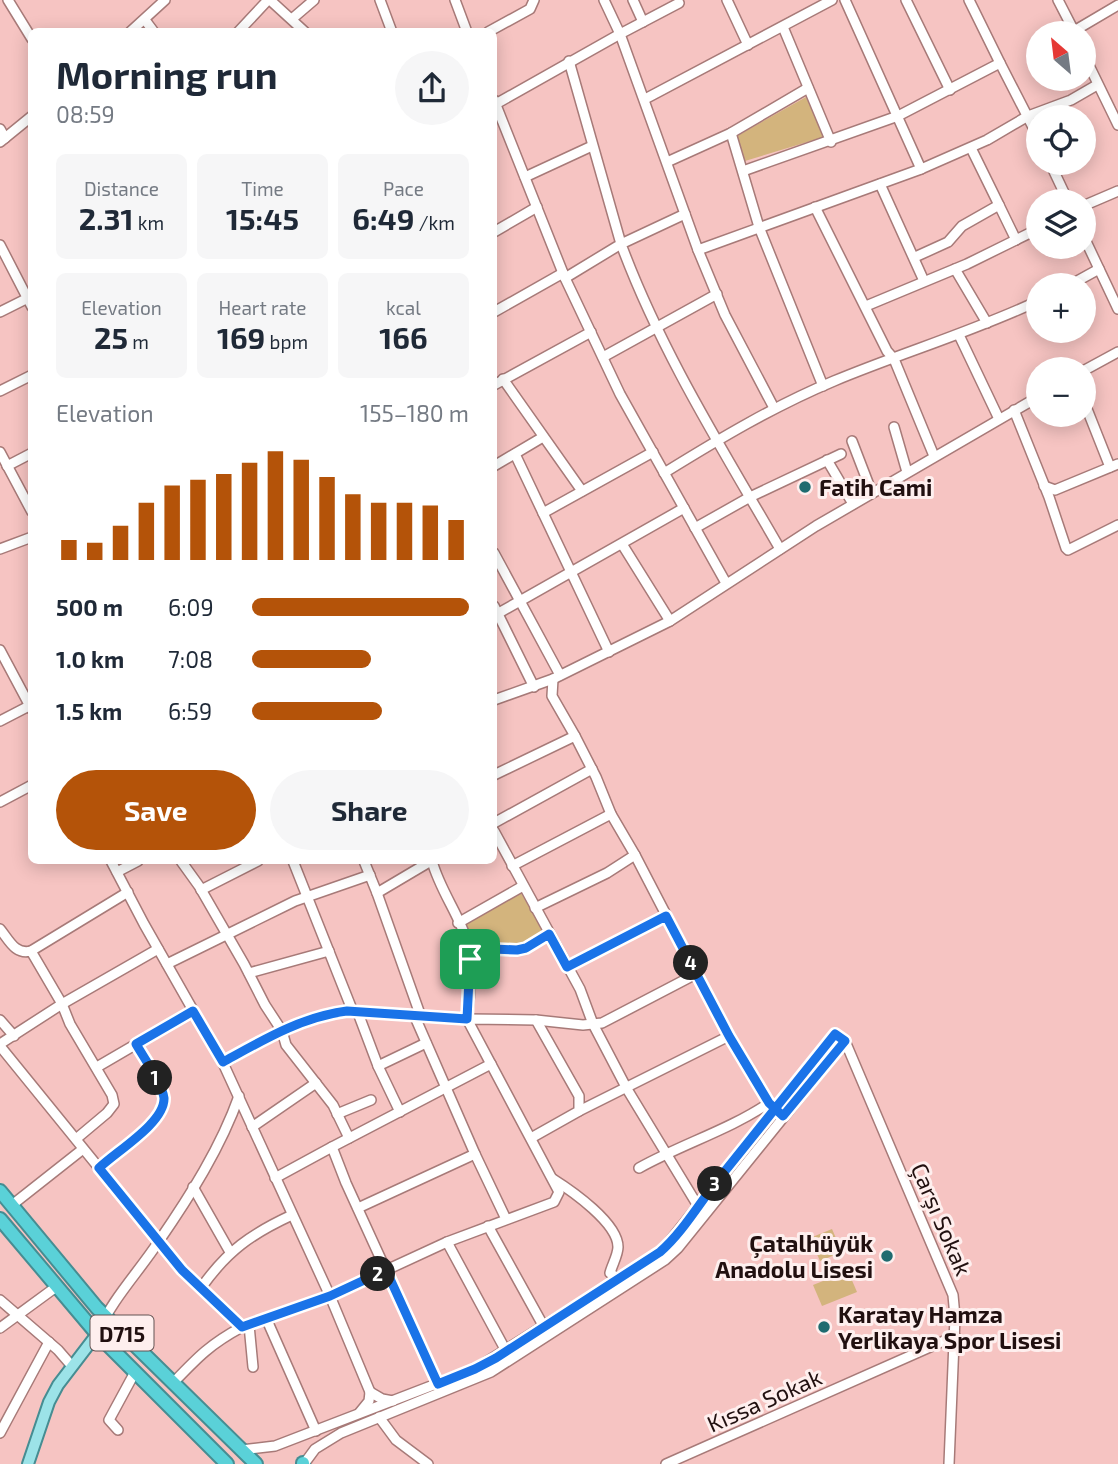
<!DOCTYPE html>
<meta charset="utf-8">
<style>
body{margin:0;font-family:"Exo 2",sans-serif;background:#f6f6f7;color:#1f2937;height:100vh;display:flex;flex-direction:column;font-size:26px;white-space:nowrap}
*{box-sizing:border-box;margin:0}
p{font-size:23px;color:#747a83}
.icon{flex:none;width:38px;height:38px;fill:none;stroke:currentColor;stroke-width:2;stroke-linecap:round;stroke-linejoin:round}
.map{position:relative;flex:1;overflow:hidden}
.sheet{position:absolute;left:28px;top:28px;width:469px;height:836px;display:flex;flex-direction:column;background:#fff;border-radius:10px;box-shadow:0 4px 18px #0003}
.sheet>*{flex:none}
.needle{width:46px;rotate:332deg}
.buttons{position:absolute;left:1026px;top:21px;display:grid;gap:14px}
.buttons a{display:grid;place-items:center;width:70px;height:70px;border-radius:50%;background:#fff;box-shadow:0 4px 18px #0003;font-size:35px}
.pin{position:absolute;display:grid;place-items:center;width:60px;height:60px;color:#fff;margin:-30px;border-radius:14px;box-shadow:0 4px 10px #0006}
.km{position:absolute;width:35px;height:35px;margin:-18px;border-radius:50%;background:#222;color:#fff;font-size:19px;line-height:35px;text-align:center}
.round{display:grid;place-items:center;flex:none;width:74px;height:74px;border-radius:37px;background:#f6f6f7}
.head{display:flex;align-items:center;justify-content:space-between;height:119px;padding:0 28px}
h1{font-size:38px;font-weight:700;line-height:52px}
.metrics{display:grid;grid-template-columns:repeat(3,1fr);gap:10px;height:119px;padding:7px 28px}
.metrics div{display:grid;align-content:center;border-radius:10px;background:#f6f6f7;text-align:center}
.metrics b{font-size:30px;font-weight:700}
.metrics small{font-size:19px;font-weight:400}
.metrics p{font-size:19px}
.chart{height:196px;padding:14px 28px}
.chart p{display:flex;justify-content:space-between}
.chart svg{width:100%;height:126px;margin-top:7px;stroke:#b45309;stroke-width:6}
.primary-button{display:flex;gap:14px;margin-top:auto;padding:14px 28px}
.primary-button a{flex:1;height:80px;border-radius:42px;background:#b45309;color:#fff;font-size:28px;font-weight:700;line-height:80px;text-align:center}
.primary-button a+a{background:#f6f6f7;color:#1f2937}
ul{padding:0 28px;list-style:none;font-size:23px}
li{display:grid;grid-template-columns:112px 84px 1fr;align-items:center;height:52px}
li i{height:18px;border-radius:9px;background:#b45309}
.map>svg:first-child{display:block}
</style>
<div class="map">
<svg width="1118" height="1464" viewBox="0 0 1118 1464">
<rect width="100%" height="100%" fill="#f6c4c2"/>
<g fill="#d3b47d">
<polygon points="806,97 824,137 745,161 737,136"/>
<polygon points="521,893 545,933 517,947 471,944 463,926"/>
<polygon points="832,1229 842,1252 820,1261 810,1238"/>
<polygon points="848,1271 857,1292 822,1306 813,1285"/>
</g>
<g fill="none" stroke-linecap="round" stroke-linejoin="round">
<g stroke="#a77a78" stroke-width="12">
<g id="minor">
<polyline points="8,0 32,39"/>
<polyline points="270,0 305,32"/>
<polyline points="380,0 392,32"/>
<polyline points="455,0 467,32"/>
<polyline points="633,0 643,22"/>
<polyline points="727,0 748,45"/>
<polyline points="845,0 921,169 987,140 1028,116 1071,100 1097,85"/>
<polyline points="906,0 950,90"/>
<polyline points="1058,0 1075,33"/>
<polyline points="679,3 620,34 698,250 921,169"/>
<polyline points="293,18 314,0"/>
<polyline points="145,20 154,32"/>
<polyline points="783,27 831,142"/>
<polyline points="1074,31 1118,5"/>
<polyline points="130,32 165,0"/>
<polyline points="238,32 268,0"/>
<polyline points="488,32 530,9 534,0"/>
<polyline points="1083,53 1118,125"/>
<polyline points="1000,63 1038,137"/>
<polyline points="645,99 832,0"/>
<polyline points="494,100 565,278 620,394 726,583"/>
<polyline points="494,105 620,34 604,0"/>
<polyline points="0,129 5,138"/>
<polyline points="731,133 759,227 823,386"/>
<polyline points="0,142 32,116"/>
<polyline points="667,162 731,133 808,88"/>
<polyline points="1050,163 1068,201"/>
<polyline points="743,171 898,116 1000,63 969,0"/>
<polyline points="525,177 592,146"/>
<polyline points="880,184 924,281"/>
<polyline points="999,205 1016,240"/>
<polyline points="1083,206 1118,191"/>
<polyline points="815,207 887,351 894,359 934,456"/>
<path d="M685 214 621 244C661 352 723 450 780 549"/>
<polyline points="494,232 537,207"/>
<polyline points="1083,235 1118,309"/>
<polyline points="0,245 32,307"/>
<polyline points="698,250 725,315 774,408"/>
<polyline points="915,257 948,242 962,226 999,205 971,148"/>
<polyline points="955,269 987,323"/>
<polyline points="565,278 621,244 569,61"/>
<polyline points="1070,285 1099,269"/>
<polyline points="866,306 967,264 1038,229"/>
<polyline points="0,312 30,297"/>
<polyline points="494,312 563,273"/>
<polyline points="959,335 999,419"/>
<polyline points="603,357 717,294"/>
<polyline points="1083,371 1118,352"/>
<polyline points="503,379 582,491"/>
<polyline points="494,385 591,332"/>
<polyline points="0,391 32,375"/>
<polyline points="1083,399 1110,467"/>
<polyline points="1014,410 1049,497 1066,548 1068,550 1118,525"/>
<polyline points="894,427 907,472"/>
<polyline points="852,441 872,493"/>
<polyline points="0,452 32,512"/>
<polyline points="515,454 609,652"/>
<polyline points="827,460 853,504"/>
<polyline points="7,466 32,453"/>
<polyline points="494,466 543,437"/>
<path d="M664 473C719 439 774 406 834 381 901 353 972 332 1038 301"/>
<polyline points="1044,486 1055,490 1118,464"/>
<polyline points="543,513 653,452"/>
<polyline points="695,528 750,497 841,454"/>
<polyline points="622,544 670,621"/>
<polyline points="0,549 32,537"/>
<polyline points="494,553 560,675"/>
<polyline points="494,606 534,687"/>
<polyline points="497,614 684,508"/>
<polyline points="0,650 32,710"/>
<polyline points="553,679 552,696 575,736"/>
<polyline points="494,700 553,679 670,621 816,526 1038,397"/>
<polyline points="0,721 29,706"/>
<polyline points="494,775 575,736 596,777 611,814 635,855 729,1036 769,1103 779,1112"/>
<polyline points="0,802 32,785"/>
<polyline points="494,823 592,769"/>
<polyline points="494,831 580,989 593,1024 627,1089 698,1206"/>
<polyline points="111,861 144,924 223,1063 330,1296 370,1392"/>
<polyline points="181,861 199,886 244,964 265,1005 282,1031 286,1045 333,1105 349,1138"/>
<polyline points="293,861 353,1012"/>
<polyline points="364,861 377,893 431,861"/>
<polyline points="512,866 611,814"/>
<polyline points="117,872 138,861"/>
<polyline points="201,890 258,861"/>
<polyline points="377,893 421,1017"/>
<polyline points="535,908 607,873 635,855"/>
<polyline points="458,923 523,886"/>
<path d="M0 929C9 940 15 955 31 951L62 1004 70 1024 112 1095 114 1104 107 1113 76 1139"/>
<polyline points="469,948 517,950 526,948 549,934"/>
<polyline points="31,951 128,892"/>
<polyline points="167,964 295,901 370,875"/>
<polyline points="567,967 666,916"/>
<polyline points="249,973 329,951"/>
<polyline points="358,1013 378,1066 400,1112"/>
<polyline points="0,1020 14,1036"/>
<polyline points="845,1041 953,1295 955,1317 949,1464"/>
<polyline points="0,1044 62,1004 158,949"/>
<polyline points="0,1046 182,1270 242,1327 330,1296 447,1242"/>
<path d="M223 1063C263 1040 301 1017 347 1011L467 1019C469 996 474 970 469 947 461 917 440 891 432 861"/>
<polyline points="378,1066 426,1043"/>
<polyline points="97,1067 193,1011"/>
<polyline points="579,1111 729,1036"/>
<polyline points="337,1114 371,1100"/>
<polyline points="252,1127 316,1083"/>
<polyline points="531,1138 579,1111 579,1096 536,1020"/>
<polyline points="475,1154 506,1219"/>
<path d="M99 1168C115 1152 166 1123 164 1098 162 1083 144 1058 136 1044"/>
<path d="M639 1168C682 1144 729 1130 769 1103"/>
<polyline points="275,1178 332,1147"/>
<path d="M553 1179C572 1191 618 1223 618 1247 618 1255 612 1265 610 1273L619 1279"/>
<polyline points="193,1187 230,1252"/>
<polyline points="12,1205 83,1149"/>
<polyline points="358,1208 475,1154 415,1017"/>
<polyline points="488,1226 544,1327"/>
<path d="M201 1288C227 1251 251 1234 292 1215"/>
<polyline points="0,1300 58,1350 71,1365"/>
<polyline points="266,1318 316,1431"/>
<polyline points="249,1325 253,1367"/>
<polyline points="0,1328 56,1287"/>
<path d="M97 1334C112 1299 138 1273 159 1241 190 1196 221 1147 239 1096"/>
<polyline points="506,1351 447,1242 554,1202 559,1192 467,1019 536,1020 583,1025 602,1023 696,974"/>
<path d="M173 1383C197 1358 210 1344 242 1327"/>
<polyline points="438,1384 346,1183 332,1147 491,1064"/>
<polyline points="360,1412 369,1401 370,1392 382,1399 393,1401"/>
<polyline points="379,1417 396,1440 428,1464"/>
<polyline points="118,1430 109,1420 135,1372"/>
<polyline points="0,1433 49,1342"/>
<polyline points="241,1450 275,1446 475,1369 651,1259 666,1246 835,1034 845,1041 678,1248 665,1260 491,1372 341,1433 315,1449 304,1464"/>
<polyline points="666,1464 955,1336"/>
</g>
</g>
<g stroke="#468d92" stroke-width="14">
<polyline id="major" points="28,1464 49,1402 58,1385 97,1334"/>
</g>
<g stroke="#468d92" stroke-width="16">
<g id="highway">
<polyline points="0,1191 97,1308 256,1464"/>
<polyline points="0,1219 97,1334 227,1464"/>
<polyline points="303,1464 303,1463"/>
</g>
</g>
<use href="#minor" stroke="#fff" stroke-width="9"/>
<use href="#major" stroke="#9ce3e8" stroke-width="10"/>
<use href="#highway" stroke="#5ad1d8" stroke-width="12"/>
</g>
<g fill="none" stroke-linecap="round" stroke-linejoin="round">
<g stroke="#fff" stroke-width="14">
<path id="route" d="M470 959 467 1019 347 1011C301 1017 263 1040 223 1062L193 1011 136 1044C144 1058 162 1083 164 1098 165 1123 115 1152 99 1168L182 1270 242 1327 330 1296 386 1270 438 1384 475 1369 496 1358 660 1252C682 1233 699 1204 717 1181 756 1132 796 1083 835 1034L845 1041 783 1116 769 1103 729 1036 666 916 567 967 549 934 526 948 517 950 469 948 470 959"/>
</g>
<use href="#route" stroke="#1a73e8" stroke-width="9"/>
</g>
<g fill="#1f6b6f" stroke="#feefee" stroke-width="2.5">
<circle cx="805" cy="487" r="7"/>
<circle cx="887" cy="1256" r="7"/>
<circle cx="824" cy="1327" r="7"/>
</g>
<g text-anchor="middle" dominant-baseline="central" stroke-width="6" stroke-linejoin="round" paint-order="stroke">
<rect fill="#feefee" stroke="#635353" stroke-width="2" x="90.5" y="1315.5" width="63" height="35" rx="5"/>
<g font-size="21" font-weight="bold" fill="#211010">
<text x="122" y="1333">D715</text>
</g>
<g font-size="23" font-weight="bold" fill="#211010" stroke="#feefee" text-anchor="start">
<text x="819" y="487">Fatih Cami</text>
<text x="873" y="1243" text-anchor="end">Çatalhüyük<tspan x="873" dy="26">Anadolu Lisesi</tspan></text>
<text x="838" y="1314">Karatay Hamza<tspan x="838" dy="26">Yerlikaya Spor Lisesi</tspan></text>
</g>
<g font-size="23" fill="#211010" stroke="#feefee">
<text transform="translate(942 1219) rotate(67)">Çarşı Sokak</text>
<text transform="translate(764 1400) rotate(-24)">Kıssa Sokak</text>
</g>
</g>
</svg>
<div class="buttons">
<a><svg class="needle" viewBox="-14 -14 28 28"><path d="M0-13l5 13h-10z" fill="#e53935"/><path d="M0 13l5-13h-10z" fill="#747a83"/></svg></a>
<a><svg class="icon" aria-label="locate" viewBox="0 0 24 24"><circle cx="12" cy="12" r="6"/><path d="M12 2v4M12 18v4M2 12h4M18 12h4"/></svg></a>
<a><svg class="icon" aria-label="layers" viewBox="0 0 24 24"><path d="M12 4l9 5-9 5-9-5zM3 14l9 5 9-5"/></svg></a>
<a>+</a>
<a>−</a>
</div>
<div class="pin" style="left:470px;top:959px;background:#1e9e55"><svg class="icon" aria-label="arrive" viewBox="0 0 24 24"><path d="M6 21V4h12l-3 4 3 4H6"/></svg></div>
<b class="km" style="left:155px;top:1078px">1</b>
<b class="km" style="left:378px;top:1274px">2</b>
<b class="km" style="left:715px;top:1184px">3</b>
<b class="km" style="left:691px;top:963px">4</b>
<section class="sheet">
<div class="head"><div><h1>Morning run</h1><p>08:59</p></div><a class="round"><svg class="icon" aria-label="share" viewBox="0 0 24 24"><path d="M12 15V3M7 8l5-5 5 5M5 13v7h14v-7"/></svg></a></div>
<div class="metrics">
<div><p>Distance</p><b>2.31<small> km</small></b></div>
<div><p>Time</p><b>15:45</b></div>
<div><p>Pace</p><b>6:49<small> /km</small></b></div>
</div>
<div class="metrics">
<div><p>Elevation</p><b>25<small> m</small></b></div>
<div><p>Heart rate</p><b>169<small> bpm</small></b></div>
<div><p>kcal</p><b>166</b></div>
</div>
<div class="chart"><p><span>Elevation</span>155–180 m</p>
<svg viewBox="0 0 160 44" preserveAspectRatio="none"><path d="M5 44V37M15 44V38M25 44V32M35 44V24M45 44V18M55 44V16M65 44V14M75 44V10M85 44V6M95 44V9M105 44V15M115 44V21M125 44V24M135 44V24M145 44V25M155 44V30"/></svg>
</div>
<ul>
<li><b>500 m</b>6:09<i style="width:100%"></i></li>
<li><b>1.0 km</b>7:08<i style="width:55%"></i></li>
<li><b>1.5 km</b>6:59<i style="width:60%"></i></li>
</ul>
<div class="primary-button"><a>Save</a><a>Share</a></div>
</section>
</div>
